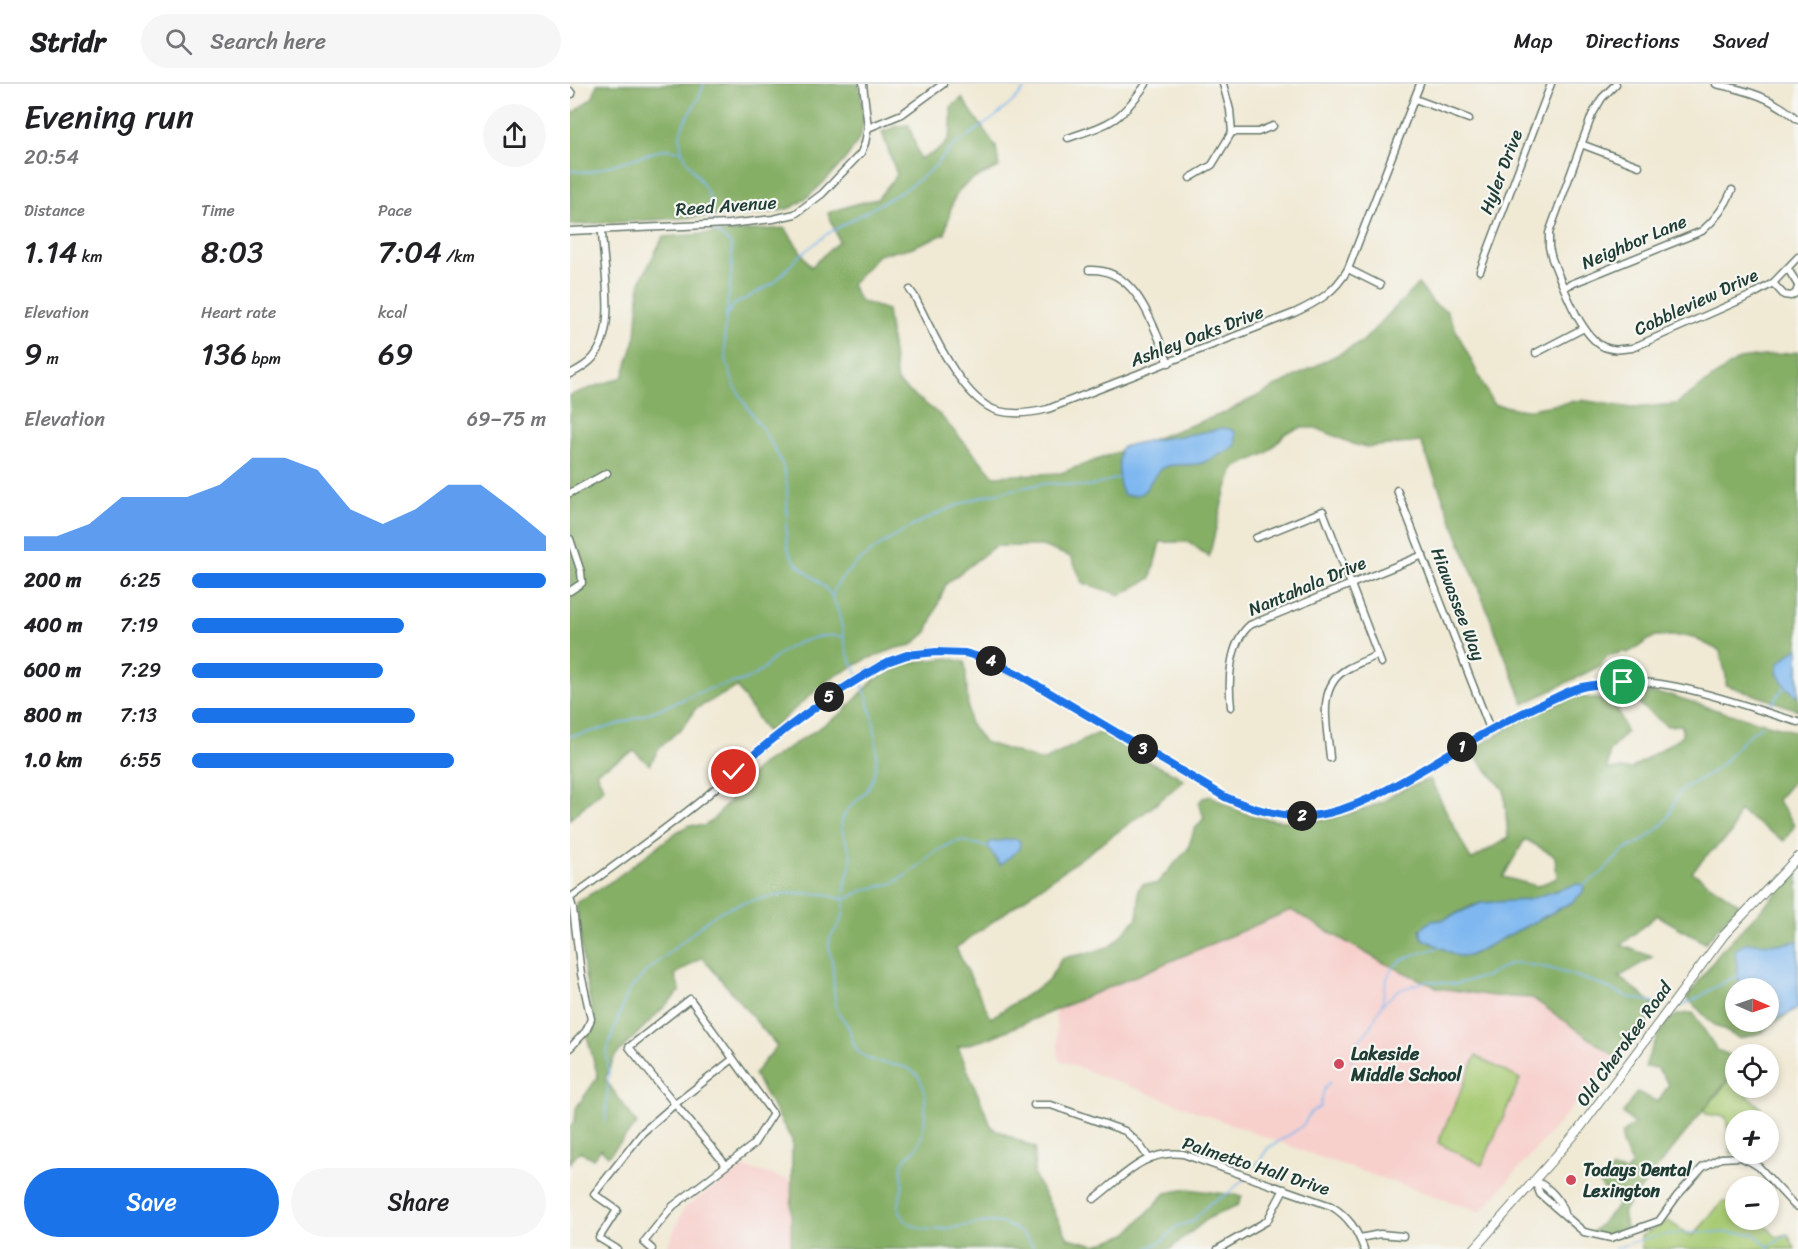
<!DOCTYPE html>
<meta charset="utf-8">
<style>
body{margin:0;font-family:Sriracha,sans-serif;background:#f6f6f6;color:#202124;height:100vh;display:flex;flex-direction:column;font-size:22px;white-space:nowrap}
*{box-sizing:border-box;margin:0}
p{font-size:20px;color:#757577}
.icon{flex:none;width:33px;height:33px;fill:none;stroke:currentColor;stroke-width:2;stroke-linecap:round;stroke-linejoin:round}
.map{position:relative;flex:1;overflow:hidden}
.panel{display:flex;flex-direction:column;background:#fff;width:570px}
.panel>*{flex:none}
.needle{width:39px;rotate:92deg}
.controls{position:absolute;left:1155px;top:894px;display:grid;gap:12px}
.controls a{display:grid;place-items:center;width:54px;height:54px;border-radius:50%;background:#fff;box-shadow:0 3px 9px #0003;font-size:30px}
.pin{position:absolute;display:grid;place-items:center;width:51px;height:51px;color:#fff;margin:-26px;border:3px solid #fff;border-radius:50%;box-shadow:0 2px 6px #0007}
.km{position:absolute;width:30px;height:30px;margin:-15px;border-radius:50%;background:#222;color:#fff;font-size:16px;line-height:30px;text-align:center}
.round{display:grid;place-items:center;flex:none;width:63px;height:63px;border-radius:32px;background:#f6f6f6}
.overview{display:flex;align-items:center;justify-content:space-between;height:102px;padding:0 24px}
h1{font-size:33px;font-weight:600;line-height:45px}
.stats{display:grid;grid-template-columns:repeat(3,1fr);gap:9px;height:102px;padding:6px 24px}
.stats div{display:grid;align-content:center}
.stats b{font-size:30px;font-weight:600}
.stats small{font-size:16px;font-weight:400}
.stats p{font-size:16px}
.chart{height:168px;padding:12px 24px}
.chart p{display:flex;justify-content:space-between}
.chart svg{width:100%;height:108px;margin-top:6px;fill:#1a73e8;opacity:.7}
.cta{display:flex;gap:12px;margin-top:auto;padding:12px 24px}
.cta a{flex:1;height:69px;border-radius:36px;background:#1a73e8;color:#fff;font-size:24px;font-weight:600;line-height:69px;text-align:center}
.cta a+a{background:#f6f6f6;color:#202124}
ul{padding:0 24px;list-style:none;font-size:20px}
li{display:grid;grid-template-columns:96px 72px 1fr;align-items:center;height:45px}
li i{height:15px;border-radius:8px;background:#1a73e8}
header{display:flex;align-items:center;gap:36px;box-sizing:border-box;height:84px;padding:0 30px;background:#fff;border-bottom:2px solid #e0e0e0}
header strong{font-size:28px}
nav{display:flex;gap:33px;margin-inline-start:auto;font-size:21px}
.search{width:420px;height:54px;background:#f6f6f6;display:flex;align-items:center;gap:15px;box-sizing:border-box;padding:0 21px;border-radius:33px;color:#757577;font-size:22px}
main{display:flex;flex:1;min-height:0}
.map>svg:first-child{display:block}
</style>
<header>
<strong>Stridr</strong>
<div class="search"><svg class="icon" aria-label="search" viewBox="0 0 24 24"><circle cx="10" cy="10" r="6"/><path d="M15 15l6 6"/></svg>Search here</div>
<nav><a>Map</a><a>Directions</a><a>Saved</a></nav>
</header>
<main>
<section class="panel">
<div class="overview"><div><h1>Evening run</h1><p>20:54</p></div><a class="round"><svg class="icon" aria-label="share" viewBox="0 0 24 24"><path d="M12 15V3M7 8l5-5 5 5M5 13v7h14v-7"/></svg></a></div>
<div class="stats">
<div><p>Distance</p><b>1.14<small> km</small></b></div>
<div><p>Time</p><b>8:03</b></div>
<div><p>Pace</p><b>7:04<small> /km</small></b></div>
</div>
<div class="stats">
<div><p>Elevation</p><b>9<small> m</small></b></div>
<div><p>Heart rate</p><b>136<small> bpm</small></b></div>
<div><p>kcal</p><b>69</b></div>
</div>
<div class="chart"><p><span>Elevation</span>69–75 m</p>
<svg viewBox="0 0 160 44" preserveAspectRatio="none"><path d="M0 44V38L10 38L20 33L30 22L40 22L50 22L60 17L70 6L80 6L90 11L100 27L110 33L120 27L130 17L140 17L150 27L160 38V44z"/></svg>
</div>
<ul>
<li><b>200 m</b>6:25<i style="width:100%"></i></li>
<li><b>400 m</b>7:19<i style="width:60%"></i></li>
<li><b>600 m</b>7:29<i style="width:54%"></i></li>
<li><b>800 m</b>7:13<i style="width:63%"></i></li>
<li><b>1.0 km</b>6:55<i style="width:74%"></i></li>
</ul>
<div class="cta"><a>Save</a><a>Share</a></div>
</section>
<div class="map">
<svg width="1228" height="1165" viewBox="0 0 1228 1165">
<rect width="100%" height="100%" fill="#f6f6f2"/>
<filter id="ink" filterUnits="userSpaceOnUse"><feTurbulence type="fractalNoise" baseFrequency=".0167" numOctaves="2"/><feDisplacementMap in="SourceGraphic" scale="12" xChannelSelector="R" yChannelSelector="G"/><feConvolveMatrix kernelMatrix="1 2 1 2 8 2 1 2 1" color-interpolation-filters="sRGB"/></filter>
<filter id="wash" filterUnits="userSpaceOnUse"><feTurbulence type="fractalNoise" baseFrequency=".008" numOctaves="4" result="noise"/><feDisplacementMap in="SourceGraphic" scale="24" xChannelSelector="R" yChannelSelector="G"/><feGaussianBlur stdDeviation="1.35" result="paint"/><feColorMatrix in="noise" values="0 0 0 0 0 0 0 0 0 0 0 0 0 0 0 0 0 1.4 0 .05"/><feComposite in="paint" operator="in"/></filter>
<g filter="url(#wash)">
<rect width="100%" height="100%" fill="#f0e9d4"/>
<g fill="#f7d0cc">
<polygon points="721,826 808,876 868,904 923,912 962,914 1046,973 911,1128 744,1071 489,976 485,925"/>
<polygon points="174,1083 222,1097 221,1165 96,1165 114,1124"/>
</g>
<g fill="#a9cb74" stroke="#648454" stroke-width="1.5">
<polygon points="906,972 950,995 912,1081 868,1059"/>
<polygon points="1161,994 1165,999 1166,1004 1170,1004 1191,1024 1180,1036 1166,1036 1165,1069 1161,1070 1156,1033 1136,1030 1134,1026"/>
<polygon points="1152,1118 1165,1119 1166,1136 1191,1136 1206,1153 1218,1150 1225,1165 1072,1165 1071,1152 1098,1137 1122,1153"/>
</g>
<g fill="#86af66" stroke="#52764d" stroke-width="1.5" fill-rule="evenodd">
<path d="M27 0H289C291 15 295 31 292 46 288 67 241 114 222 123 210 128 198 129 185 130L0 141V31L23 13Z"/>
<path d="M392 14 426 63 429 83C385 103 385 103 375 150L340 164 308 171 281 201 290 217 317 226 327 298 370 331 424 392 491 389 654 329 792 258 848 200 865 221 876 226 923 320 955 326 1011 316 1062 324 1106 320 1169 275 1228 268V626L1156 601V592L1150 567 1120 552H1085L1058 569 1053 568 1037 572 1030 582 954 620 851 358 797 363 786 361 746 344H731L716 349 697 369 664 384 653 415 639 473 619 458H590L581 494 551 511 513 499 501 473 472 462H425L376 500 357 548 342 561 327 564 297 575 258 596 197 649 167 603 125 625 115 641 89 664 80 681 64 667 26 688 34 704 0 735V311L53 293 66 252 70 198 93 153 215 144 241 183 269 157 258 129 285 120 307 115 327 91 312 48 328 42 339 41 350 75C381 62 382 56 381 23Z"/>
<path d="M378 574 395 578 399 638 414 658 473 677 530 648 573 675 605 690 614 696 581 724 386 864 421 934 478 897 492 874 519 869 541 862 567 834 569 818 568 806 573 800H586L618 765 624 746 634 734 629 719 633 714 641 712C651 717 662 725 674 729 719 745 772 737 814 717 819 714 824 709 830 707 839 702 850 699 860 695L901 776 938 754 934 706 902 668 915 658 967 627 1008 612 1045 618 1056 648 1039 668 1038 685H1061L1112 652V641L1097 642 1052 607 1100 611 1153 628 1228 648V692L1207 716 1225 741 1214 757 1169 727 1161 750 1136 772 1122 788 1169 820 1135 859 1087 831 1051 861 1082 873 1049 893 1089 924 1046 973 962 914 923 912 868 904 808 876 721 826 417 955 388 963 422 1044 465 1064 464 1091 498 1154 526 1161 557 1150 596 1109 618 1105 672 1112 668 1121 639 1134 600 1165H221L222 1056 184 990 207 962 132 873 105 891 110 907 45 972 35 995 67 1040 38 1072 31 1065 23 1075 10 1067 0 1079V1043L5 1037 6 1024 28 993 17 952 23 940V932L15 891 6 819 42 797 107 748 119 741 134 742 144 735 188 683 271 630 305 595 343 578ZM955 755 985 772 987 794 967 802 933 793ZM1007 800 1005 817 899 872H888L853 855 850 846 861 837 872 836 904 821 957 816Z"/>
<path d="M1228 787V923L1192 948 1170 955 1144 941 1117 914 1151 867ZM1166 904H1198V938H1166Z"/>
<path d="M1123 929 1147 966 1165 973V996L1160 993 1053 1127 1057 1149 1041 1154 1021 1150 1049 1120 1029 1100 1042 1085 1056 1088 1062 1080 1052 1060V1050L1064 1040 1053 1029 1067 1008 1088 1018 1099 1000 1087 984 1075 983C1080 968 1090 941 1104 933 1109 929 1117 930 1123 929Z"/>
</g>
<g fill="#7fb8f0" stroke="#4f7a92" stroke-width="1.5">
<path d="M652 344 660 345 665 348 666 361C658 367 637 378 628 380 616 382 600 378 590 386 575 399 580 415 554 411 546 399 549 380 550 366L552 363C585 353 619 353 652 344Z"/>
<polygon points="1228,563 1228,613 1215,602 1207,589 1209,579"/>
<polygon points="445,755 450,757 449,765 430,781 418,763 420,758"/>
<polygon points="1007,800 1014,801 1013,808 1004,817 899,872 888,872 853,855 850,846 861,837 872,836 911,819 957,816"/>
<polygon points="1228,857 1228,923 1218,930 1199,936 1198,904 1170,904 1165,866 1175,859 1212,860"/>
</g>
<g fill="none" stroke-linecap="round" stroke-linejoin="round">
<g stroke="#7fb8f0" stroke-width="1.5">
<path d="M134 0C130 15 120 27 113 41 100 70 132 90 139 113 142 122 135 126 142 139"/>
<polyline points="0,87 19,88 95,65 112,67"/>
<path d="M144 144 146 148 161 160C166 198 150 235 156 273 162 315 196 341 211 378 224 408 212 436 218 464 223 485 250 493 261 511 271 528 272 549 277 568 280 577 285 584 289 593"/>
<polyline points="156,231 164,221 204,199 228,173 257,150 333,107 361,86 381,64 425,33 448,13 458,0"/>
<path d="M262 512C272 476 354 434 388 421 414 410 445 405 472 400 487 398 503 403 518 402 528 401 539 396 549 394"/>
<path d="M291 597C303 626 316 678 297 706 290 716 277 723 273 733 267 749 282 761 281 776 281 784 277 790 276 798 273 810 276 823 272 834 269 845 258 850 259 862 260 869 262 877 263 884 264 897 263 912 267 925 269 932 276 937 279 944 282 953 282 961 289 968 309 989 351 968 355 1012 356 1027 355 1052 346 1065 342 1070 336 1072 333 1078 330 1085 333 1093 333 1100 332 1107 329 1115 329 1122 329 1126 330 1128 332 1131 348 1159 396 1138 421 1138 440 1138 456 1150 465 1165"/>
<polyline points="1201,621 1215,602"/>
<path d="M0 652C45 645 89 625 131 608 147 601 164 600 180 594 193 588 200 576 212 568 227 557 255 548 273 553"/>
<polyline points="1014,801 1033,788 1053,767 1074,756 1091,742 1098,734 1109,708 1143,687 1155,677 1176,653 1192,642"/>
<path d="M812 920C814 911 814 901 818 892 826 872 852 869 871 863"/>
<path d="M1111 922C1132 915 1147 898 1168 892"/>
<polyline points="781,978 787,959 799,945 811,922 827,907 856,897 886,900 898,897 917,892 939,880 948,879 979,884 1027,899 1058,913 1093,920"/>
<polyline points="35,1038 39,988 37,970 40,956 58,908 75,889 139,835 151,827 175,818 220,809 254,810 275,816 294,806 324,799 344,786 363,769 384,758 393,757 418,763"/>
<polyline points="686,1082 698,1064 727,1046 733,1041 741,1028 750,1023 754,1005 760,998"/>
<polyline points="577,1165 594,1156 607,1142 622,1138 640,1119 656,1111 673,1096"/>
<path d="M1045 1165C1089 1145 1138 1147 1185 1150L1198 1163 1218 1150"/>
</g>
</g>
</g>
<g filter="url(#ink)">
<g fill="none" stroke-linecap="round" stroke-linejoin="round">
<g stroke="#68796c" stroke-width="9">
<g id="minor">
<path d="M1046 0 1032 14 1022 31 979 149V163L982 175C992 199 1010 252 1034 263 1044 267 1052 265 1062 264L1182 211 1203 199 1228 173"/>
<path d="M1146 0C1179 7 1202 13 1228 36"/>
<polyline points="0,7 2,10"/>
<polyline points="845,15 899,35"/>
<polyline points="298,44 332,30 373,0"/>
<polyline points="662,48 688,48 703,42"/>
<path d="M498 54C542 39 549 38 576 0"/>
<polyline points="1011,60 1069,82"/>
<polyline points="620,94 642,81 662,48 660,26 653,0"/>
<polyline points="0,147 159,140 203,135 225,130 252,110 291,69 295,59 298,44 293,0"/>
<polyline points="778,185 810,201"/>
<polyline points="1218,185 1228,201"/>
<path d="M519 186C568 183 583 244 599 279"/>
<polyline points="910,187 981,0"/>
<polyline points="1203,199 1214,211 1221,212 1226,209 1228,203"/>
<path d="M994 203 1132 147C1146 135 1155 123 1162 106"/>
<path d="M340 206 345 213C361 245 392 317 428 327 444 331 462 329 478 325L724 229C748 218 765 208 778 185L850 0"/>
<polyline points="966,269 1014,244"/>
<path d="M0 290C8 286 17 281 23 274 49 243 32 182 32 145"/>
<polyline points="827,406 920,645"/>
<polyline points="0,409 37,389"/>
<polyline points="686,454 753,427 811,579"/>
<polyline points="0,455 11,488 12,499 0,507"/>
<path d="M661 623C658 597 659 559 680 541L853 471"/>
<path d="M760 674C758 645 745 603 777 585 786 580 797 576 807 571"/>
<path d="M0 964 16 947 21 935 11 890 3 825 0 814C45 781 91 749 134 714 182 673 228 632 282 598 295 590 309 580 324 575 351 565 386 565 413 574 435 581 455 595 475 606 521 633 567 661 612 688 654 713 698 739 749 731 795 723 835 695 875 673 909 653 943 633 979 617 989 612 1000 606 1011 603 1084 584 1159 618 1228 638"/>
<polyline points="464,1021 481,1021 555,1047 569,1060 578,1073"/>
<polyline points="156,1081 105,1020 163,975"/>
<polyline points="965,1097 970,1110 1014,1148 1041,1154 1089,1137 1107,1112 1133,1083 1151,1074 1170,1073 1181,1078 1189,1083 1224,1121 1228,1123"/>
<path d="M966 1097C979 1104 990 1115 994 1129"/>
<path d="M524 1115C552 1094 574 1065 613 1070L761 1122C779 1133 787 1146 794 1165"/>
<polyline points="790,1154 810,1150 833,1152"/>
<polyline points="47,1165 29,1154 47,1126 24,1110 73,1048 105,1020 59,963 120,915 203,1030 183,1061 103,1122 74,1158 82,1165"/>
<polyline points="648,1165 697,1137 714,1105"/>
</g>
</g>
<g stroke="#68796c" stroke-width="10">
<polyline id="tertiary" points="904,1165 1007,1048 1154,851 1228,773"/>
</g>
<use href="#minor" stroke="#fff" stroke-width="6"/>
<use href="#tertiary" stroke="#fff" stroke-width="8"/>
</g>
</g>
<g fill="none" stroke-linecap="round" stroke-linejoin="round" filter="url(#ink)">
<g stroke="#fff" stroke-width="12">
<path id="route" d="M164 688C211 646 262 609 317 578L337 571 366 568 395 569 420 576 448 590 655 713C684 726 716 736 748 731 787 725 824 702 857 683 896 659 936 636 978 617 989 612 1000 606 1012 603 1025 600 1039 600 1053 598"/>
</g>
<use href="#route" stroke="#1a73e8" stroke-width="8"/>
</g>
<g fill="#d1495b" stroke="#f6f6f2" stroke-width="2">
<circle cx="769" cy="980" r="6"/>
<circle cx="1001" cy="1096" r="6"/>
</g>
<g text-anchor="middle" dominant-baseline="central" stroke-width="4.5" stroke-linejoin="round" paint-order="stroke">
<g font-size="18" fill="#1f3d34" stroke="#f6f6f2">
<text transform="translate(931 88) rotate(-69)">Hyler Drive</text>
<text transform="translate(156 122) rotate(-4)">Reed Avenue</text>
<text transform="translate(1064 158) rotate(-23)">Neighbor Lane</text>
<text transform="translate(1126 218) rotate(-25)">Cobbleview Drive</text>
<text transform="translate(627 252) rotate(-21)">Ashley Oaks Drive</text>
<text transform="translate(737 502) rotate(-23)">Nantahala Drive</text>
<text transform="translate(888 520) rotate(69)">Hiawassee Way</text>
<text transform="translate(1054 960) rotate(-54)">Old Cherokee Road</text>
<text transform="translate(686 1082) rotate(18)">Palmetto Hall Drive</text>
</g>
<g font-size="18" font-weight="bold" fill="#1f3d34" stroke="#f6f6f2" text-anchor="start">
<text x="781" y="970">Lakeside<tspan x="781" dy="21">Middle School</tspan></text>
<text x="1013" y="1086">Todays Dental<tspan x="1013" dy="21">Lexington</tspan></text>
</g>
</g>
</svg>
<div class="controls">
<a><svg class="needle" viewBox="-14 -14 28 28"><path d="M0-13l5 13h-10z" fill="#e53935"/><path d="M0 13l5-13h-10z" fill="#757577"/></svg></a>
<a><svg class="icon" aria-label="locate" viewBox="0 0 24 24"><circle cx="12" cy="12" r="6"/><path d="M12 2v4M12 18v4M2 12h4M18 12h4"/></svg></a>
<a>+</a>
<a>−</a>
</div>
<div class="pin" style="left:1053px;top:598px;background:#1e9e55"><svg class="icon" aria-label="arrive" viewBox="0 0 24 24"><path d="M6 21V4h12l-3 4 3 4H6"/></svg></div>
<div class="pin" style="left:164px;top:688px;background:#d93025"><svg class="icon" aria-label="check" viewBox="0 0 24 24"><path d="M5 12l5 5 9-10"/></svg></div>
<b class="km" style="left:892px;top:663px">1</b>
<b class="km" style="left:732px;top:732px">2</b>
<b class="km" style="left:573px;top:665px">3</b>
<b class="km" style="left:421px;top:577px">4</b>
<b class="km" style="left:259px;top:613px">5</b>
</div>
</main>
